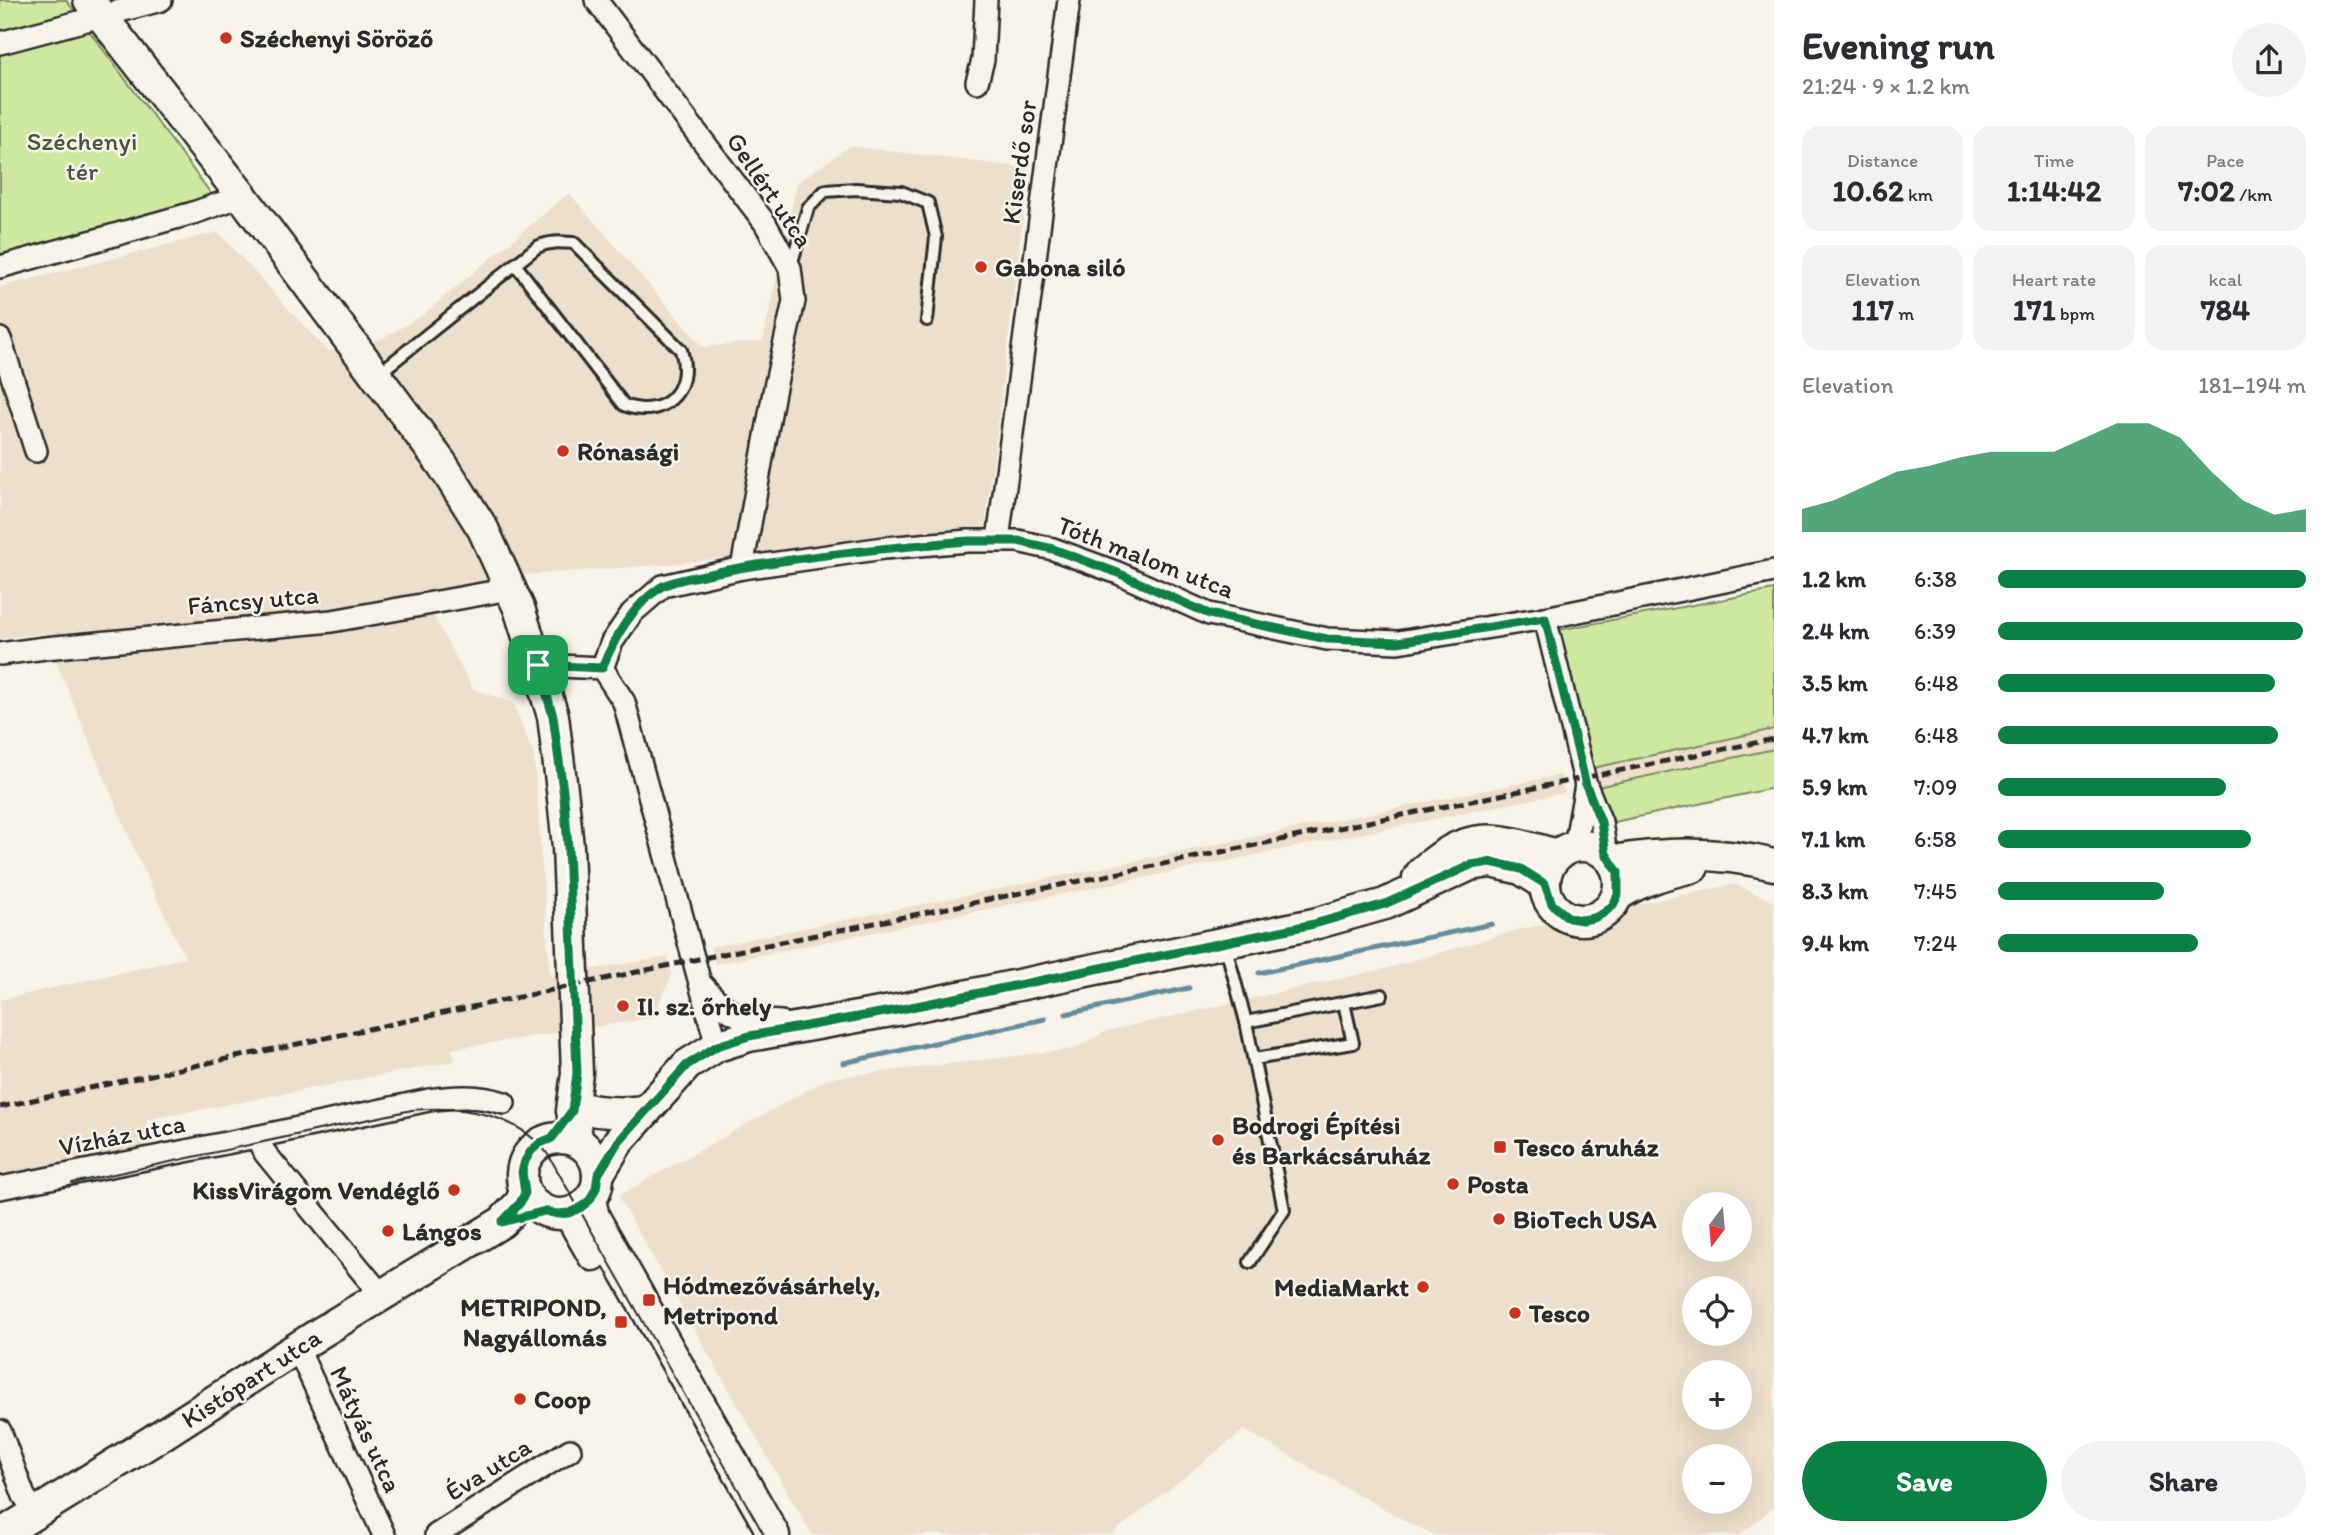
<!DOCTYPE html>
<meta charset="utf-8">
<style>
body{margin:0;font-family:Itim,sans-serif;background:#f2f2f3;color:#2b2b33;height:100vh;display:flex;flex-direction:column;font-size:26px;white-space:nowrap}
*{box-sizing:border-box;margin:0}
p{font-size:23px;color:#7c7c81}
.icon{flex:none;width:38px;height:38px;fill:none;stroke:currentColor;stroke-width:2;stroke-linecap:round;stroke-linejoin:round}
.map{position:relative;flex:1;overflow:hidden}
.sheet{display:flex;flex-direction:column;background:#fff;width:560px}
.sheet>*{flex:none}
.needle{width:46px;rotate:196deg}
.controls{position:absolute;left:1682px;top:1192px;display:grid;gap:14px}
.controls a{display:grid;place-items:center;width:70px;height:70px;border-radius:50%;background:#fff;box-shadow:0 7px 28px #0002;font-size:35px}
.pin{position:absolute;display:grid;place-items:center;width:60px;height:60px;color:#fff;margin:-30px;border-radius:14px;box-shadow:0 4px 10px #0006}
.round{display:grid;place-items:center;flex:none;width:74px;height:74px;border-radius:37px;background:#f2f2f3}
.overview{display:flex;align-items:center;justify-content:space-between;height:119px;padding:0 28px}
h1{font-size:38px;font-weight:700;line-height:52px}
.stats{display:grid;grid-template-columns:repeat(3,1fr);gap:10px;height:119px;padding:7px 28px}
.stats div{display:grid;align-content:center;border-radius:18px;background:#f2f2f3;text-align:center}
.stats b{font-size:30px;font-weight:700}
.stats small{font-size:19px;font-weight:400}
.stats p{font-size:19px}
.chart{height:196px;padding:14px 28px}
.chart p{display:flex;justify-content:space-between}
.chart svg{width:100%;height:126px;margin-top:7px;fill:#0b8043;opacity:.7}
.cta{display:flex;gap:14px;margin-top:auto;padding:14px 28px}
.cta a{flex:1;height:80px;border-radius:42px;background:#0b8043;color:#fff;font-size:28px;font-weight:700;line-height:80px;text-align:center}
.cta a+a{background:#f2f2f3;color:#2b2b33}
ul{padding:0 28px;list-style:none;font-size:23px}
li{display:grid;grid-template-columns:112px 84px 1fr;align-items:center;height:52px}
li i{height:18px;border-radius:9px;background:#0b8043}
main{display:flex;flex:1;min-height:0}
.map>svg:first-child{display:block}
</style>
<main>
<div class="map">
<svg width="1774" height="1535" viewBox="0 0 1774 1535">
<rect width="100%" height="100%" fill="#f7f3e8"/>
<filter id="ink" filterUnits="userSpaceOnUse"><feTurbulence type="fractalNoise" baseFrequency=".0143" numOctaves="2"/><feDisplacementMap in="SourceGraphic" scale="14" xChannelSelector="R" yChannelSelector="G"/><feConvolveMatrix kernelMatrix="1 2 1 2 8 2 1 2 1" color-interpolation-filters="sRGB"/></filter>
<g filter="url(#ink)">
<g fill="#eddfcb" fill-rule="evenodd">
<polygon points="850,146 1029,168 985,528 662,565 523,575 401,601 434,617 473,689 513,703 534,756 550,976 668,957 672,975 652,1018 452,1049 455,1061 146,1120 150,1147 0,1178 0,1000 185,958 138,858 44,633 0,639 0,287 218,232 327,351 381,339 423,315 569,193 703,347 763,341 797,183"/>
<polygon points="1774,729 1774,749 1597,786 1593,768"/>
<polygon points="1560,775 1564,793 715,964 711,947"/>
<path d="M1735 884 1774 902V1507L1740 1535H1435L1409 1523 1244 1430 1111 1535H812L618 1196 829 1078 1074 1049 1107 1031 1388 968 1517 930ZM1694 1204H1740V1250H1694ZM1694 1288H1740V1334H1694ZM1694 1372H1740V1418H1694ZM1694 1456H1740V1502H1694Z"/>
</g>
<g fill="#cee99f" stroke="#7c8a65" stroke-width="2">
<polygon points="0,0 66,0 218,203 0,267"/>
<polygon points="1774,590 1774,729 1593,768 1558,630"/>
<polygon points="1774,749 1774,788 1614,822 1597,787"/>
</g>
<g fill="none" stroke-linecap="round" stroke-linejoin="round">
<g stroke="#648d9e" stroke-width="5">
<polyline points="1259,973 1492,924"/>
<polyline points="1066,1014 1189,988"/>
<polyline points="843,1063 1045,1019"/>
</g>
<g stroke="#2b2b2b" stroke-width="16">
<g id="lane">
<polyline points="791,265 808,208 825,191 856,189 901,192 928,203 936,237 927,320"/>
<path d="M378 374 537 247C550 241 560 242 574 243L681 350C694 391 663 420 624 405L515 264"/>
<polyline points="1225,944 1246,1022 1284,1210 1250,1262"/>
<polyline points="1246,1022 1382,995"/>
<polyline points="1254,1059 1353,1043 1344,1003"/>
</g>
</g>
<g stroke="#2b2b2b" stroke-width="26">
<g id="street">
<polyline points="596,0 765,223 790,268 794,301 774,392 742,568"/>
<polyline points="0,43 161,0"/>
<polyline points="977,82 983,60 986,0"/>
<polyline points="0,267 193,213 242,196"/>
<polyline points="0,339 36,451"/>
<polyline points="998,540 1069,0"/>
<polyline points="1545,618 1586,785 1601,822 1606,854"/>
<polyline points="0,654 45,648 332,621 510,589"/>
<polyline points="538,665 602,668"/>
<polyline points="602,668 612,642 632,613 663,586 742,568 884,548 968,541 1018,541 1053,549 1118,573 1209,614 1327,639 1398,642 1545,618 1774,571"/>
<polyline points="602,668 624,702 717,1046"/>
<polyline points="1575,846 1586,785"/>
<path d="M703 986C731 1017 740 1020 781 1022"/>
<polyline points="256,1137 265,1153 382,1296"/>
<path d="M0 1188 256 1137 429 1100C455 1096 478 1095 504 1103"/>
<polyline points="297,1347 384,1535"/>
<polyline points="0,1431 24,1496 36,1513"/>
<polyline points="436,1535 570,1450"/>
</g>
</g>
<g stroke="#2b2b2b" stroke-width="35">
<g id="secondary">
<polyline points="89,0 242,196 442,464 483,529 519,608 553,716 563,798 568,847 577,1073 572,1111 578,1142"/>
<circle cx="1582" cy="883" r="37"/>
<path d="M1613 861C1666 852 1722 852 1774 865"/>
<path d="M1418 878C1422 870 1430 865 1438 859 1480 827 1513 844 1558 855"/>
<path d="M1618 895C1641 880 1666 873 1693 867"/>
<path d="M573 1106C598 1113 620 1114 646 1111"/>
<circle cx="560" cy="1176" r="38"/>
<polyline points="598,1175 618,1142 687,1065 717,1046 749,1036 897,1010 1314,924 1385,904 1470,865 1491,862 1521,869 1545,884"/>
<polyline points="590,1200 594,1217 774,1535"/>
<polyline points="569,1213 593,1255"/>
<polyline points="0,1535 152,1441 320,1333 502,1222 520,1203 525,1193"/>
</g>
</g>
<use href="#lane" stroke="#f7f3e8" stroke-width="10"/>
<use href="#street" stroke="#f7f3e8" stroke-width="21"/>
<use href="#secondary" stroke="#f7f3e8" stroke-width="30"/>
<path stroke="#2b2b2b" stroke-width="2" d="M72 1183 412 1110C461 1105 518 1113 549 1156L764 1535"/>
<polyline stroke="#2b2b2b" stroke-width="5" stroke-dasharray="10 5" stroke-linecap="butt" points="0,1107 708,957 1774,739"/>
</g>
</g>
<g fill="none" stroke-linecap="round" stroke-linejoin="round" filter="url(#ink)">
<g stroke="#fff" stroke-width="14">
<path id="route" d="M968 541H1018L1053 549 1118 573 1209 614 1327 639 1398 642 1545 618 1586 785 1601 822 1606 854 1618 872V895L1613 905 1604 913 1594 918 1582 920 1569 918 1552 904 1545 884 1521 869 1491 862 1471 865 1385 904 1314 924 897 1010 749 1036 717 1046 687 1065 618 1142 598 1175 596 1188 590 1200 580 1208 569 1213 557 1214 545 1211 502 1222 520 1203 525 1193 522 1172 525 1161 531 1151 540 1143 552 1138 572 1111 577 1073 568 847 564 798 553 716 538 665 602 668C615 637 632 606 661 587 674 579 703 576 718 572 800 556 885 548 968 541Z"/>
</g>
<use href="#route" stroke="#0b8043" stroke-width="9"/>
</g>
<g fill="#c8321e" stroke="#f7f3e8" stroke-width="2.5">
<circle cx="226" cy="38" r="7"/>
<circle cx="981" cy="267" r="7"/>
<circle cx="563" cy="451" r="7"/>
<circle cx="623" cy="1006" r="7"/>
<circle cx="1218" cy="1140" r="7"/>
<rect x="1493" y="1140" width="14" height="14" rx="3.5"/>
<circle cx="1453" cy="1184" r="7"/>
<circle cx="454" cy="1190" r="7"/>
<circle cx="1499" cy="1219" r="7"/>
<circle cx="388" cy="1231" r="7"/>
<circle cx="1423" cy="1287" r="7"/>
<rect x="642" y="1293" width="14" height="14" rx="3.5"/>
<circle cx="1515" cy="1313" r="7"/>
<rect x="614" y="1315" width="14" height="14" rx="3.5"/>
<circle cx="520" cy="1399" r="7"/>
</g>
<g text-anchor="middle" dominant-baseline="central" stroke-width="5" stroke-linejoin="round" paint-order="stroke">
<g font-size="26" font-weight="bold" fill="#2b2b2b" stroke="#f7f3e8" text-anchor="start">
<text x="240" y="38">Széchenyi Söröző</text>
<text x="995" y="267">Gabona siló</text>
<text x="577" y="451">Rónasági</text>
<text x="637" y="1006">II. sz. őrhely</text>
<text x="1232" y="1125">Bodrogi Építési<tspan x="1232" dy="30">és Barkácsáruház</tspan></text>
<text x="1514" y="1147">Tesco áruház</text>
<text x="1467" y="1184">Posta</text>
<text x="440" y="1190" text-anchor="end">KissVirágom Vendéglő</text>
<text x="1513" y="1219">BioTech USA</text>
<text x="402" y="1231">Lángos</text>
<text x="663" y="1285">Hódmezővásárhely,<tspan x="663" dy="30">Metripond</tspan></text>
<text x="1409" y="1287" text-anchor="end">MediaMarkt</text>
<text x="607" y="1307" text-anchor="end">METRIPOND,<tspan x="607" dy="30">Nagyállomás</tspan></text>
<text x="1529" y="1313">Tesco</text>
<text x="534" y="1399">Coop</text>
</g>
<g font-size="26" fill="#4c5142" stroke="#f7f3e8">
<text x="82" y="141">Széchenyi<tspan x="82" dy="30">tér</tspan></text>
</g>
<g font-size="26" fill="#2b2b2b" stroke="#f7f3e8">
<text transform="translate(1019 162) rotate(-82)">Kiserdő sor</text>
<text transform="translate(770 190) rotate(56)">Gellért utca</text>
<text transform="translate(1146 557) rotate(21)">Tóth malom utca</text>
<text transform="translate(253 600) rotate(-5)">Fáncsy utca</text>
<text transform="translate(122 1135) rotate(-11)">Vízház utca</text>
<text transform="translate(251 1378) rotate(-33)">Kistópart utca</text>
<text transform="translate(366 1429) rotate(65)">Mátyás utca</text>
<text transform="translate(488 1469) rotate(-32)">Éva utca</text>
</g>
</g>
</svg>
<div class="controls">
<a><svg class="needle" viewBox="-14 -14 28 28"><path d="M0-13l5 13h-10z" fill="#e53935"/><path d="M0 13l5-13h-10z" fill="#7c7c81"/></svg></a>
<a><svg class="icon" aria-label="locate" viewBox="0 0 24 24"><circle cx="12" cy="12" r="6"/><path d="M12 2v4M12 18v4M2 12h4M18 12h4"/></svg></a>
<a>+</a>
<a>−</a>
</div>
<div class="pin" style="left:538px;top:665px;background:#1e9e55"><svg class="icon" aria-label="arrive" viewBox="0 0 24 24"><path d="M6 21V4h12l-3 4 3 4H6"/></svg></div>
</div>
<section class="sheet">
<div class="overview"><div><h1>Evening run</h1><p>21:24 · 9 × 1.2 km</p></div><a class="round"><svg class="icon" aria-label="share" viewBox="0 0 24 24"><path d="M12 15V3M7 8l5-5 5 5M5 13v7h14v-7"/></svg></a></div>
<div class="stats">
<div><p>Distance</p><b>10.62<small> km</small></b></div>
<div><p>Time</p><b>1:14:42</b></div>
<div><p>Pace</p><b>7:02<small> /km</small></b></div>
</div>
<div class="stats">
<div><p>Elevation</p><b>117<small> m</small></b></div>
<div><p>Heart rate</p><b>171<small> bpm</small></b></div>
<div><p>kcal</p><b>784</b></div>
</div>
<div class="chart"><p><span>Elevation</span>181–194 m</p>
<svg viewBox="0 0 160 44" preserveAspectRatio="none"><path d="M0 44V36L10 33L20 28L30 23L40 21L50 18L60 16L70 16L80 16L90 11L100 6L110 6L120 11L130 23L140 33L150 38L160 36V44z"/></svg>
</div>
<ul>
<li><b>1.2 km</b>6:38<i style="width:100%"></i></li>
<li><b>2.4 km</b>6:39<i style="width:99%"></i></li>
<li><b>3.5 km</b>6:48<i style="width:90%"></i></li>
<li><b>4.7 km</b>6:48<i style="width:91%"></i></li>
<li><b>5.9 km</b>7:09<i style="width:74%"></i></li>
<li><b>7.1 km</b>6:58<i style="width:82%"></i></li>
<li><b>8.3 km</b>7:45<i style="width:54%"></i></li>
<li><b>9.4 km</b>7:24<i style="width:65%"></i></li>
</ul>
<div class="cta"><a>Save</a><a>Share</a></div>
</section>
</main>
